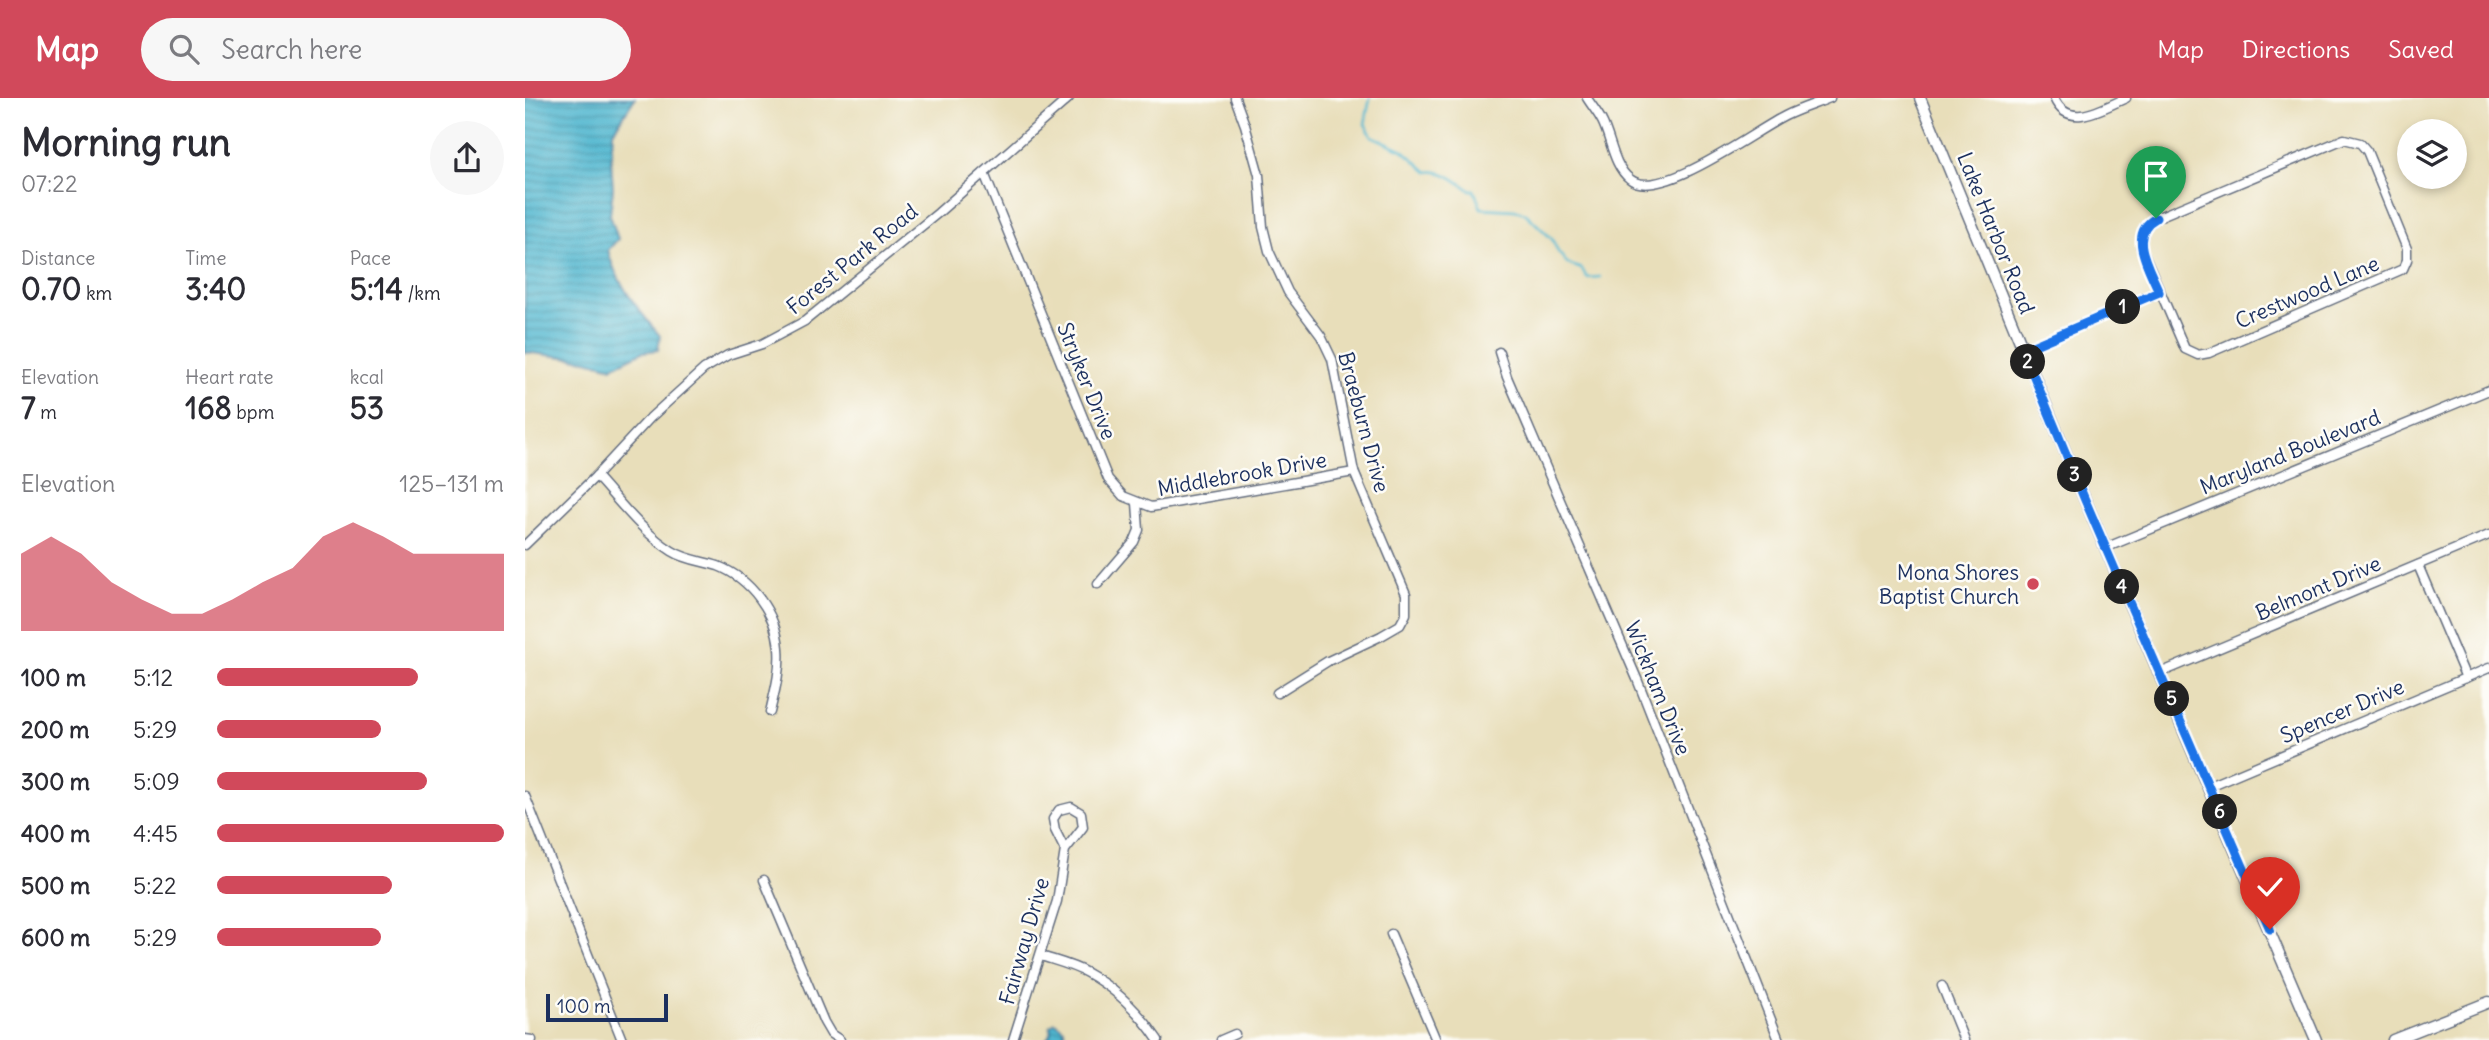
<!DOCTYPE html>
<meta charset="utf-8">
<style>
body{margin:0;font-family:Delius,sans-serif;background:#f7f7f7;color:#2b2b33;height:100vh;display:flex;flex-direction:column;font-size:26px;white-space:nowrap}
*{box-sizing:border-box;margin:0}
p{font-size:23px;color:#7c7c81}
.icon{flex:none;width:38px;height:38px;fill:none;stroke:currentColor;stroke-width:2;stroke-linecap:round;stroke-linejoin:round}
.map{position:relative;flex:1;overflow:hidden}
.details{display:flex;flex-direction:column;background:#fff;width:525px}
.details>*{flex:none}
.tools{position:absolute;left:1872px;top:21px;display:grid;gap:14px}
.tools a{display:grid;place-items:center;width:70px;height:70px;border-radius:50%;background:#fff;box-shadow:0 4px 10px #0003;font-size:35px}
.scale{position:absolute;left:21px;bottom:18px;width:122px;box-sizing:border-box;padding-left:7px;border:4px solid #1b2f5e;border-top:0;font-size:19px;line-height:24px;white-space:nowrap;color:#1b2f5e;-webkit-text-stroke:5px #fdfcf7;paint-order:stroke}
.pin{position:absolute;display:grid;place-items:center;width:60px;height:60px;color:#fff;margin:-72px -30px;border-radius:50% 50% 50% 0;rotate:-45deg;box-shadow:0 0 7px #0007}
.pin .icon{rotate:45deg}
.km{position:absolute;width:35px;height:35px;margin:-18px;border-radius:50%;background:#222;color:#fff;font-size:19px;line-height:35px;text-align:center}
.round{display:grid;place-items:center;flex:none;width:74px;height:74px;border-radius:37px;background:#f7f7f7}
.overview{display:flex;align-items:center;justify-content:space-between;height:119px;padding:0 21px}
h1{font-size:38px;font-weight:700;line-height:52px}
.figures{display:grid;grid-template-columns:repeat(3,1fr);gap:10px;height:119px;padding:7px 21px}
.figures div{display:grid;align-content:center}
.figures b{font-size:30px;font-weight:700}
.figures small{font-size:19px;font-weight:400}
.figures p{font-size:19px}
.chart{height:196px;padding:14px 21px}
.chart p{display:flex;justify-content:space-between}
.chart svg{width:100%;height:126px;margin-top:7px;fill:#d1495b;opacity:.7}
ul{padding:0 21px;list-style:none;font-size:23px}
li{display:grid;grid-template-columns:112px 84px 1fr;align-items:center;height:52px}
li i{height:18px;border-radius:9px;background:#d1495b}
header{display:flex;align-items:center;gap:42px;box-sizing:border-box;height:98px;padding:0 35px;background:#d1495b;color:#fff}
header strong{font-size:33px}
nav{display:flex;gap:38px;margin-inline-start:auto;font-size:24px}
.search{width:490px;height:63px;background:#f7f7f7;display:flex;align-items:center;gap:18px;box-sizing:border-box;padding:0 24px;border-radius:38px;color:#7c7c81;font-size:26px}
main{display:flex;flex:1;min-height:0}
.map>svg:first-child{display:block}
</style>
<header>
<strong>Map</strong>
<div class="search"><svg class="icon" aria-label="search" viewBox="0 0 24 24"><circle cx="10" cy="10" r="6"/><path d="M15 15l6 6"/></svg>Search here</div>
<nav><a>Map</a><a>Directions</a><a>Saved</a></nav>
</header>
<main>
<section class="details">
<div class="overview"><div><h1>Morning run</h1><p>07:22</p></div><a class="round"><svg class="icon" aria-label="share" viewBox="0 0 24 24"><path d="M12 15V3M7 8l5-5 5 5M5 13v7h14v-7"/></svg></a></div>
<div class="figures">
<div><p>Distance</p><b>0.70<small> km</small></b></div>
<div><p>Time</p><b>3:40</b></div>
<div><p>Pace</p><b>5:14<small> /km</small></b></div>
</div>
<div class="figures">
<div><p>Elevation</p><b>7<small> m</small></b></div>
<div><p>Heart rate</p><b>168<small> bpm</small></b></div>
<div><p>kcal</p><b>53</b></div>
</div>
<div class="chart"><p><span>Elevation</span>125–131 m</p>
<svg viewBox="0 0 160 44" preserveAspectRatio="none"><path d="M0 44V17L10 11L20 17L30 27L40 33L50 38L60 38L70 33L80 27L90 22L100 11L110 6L120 11L130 17L140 17L150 17L160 17V44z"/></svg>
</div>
<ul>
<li><b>100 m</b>5:12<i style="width:70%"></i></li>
<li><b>200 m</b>5:29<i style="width:57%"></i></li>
<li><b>300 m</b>5:09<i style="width:73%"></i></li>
<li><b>400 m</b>4:45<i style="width:100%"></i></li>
<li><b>500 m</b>5:22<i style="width:61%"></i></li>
<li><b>600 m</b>5:29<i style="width:57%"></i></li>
</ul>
</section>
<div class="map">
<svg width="1964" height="942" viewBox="0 0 1964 942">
<defs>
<pattern id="water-rules" width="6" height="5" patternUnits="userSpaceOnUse" patternTransform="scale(1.75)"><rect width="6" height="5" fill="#51b7d0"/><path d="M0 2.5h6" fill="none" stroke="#4295ac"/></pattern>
</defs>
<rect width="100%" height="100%" fill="#fdfcf7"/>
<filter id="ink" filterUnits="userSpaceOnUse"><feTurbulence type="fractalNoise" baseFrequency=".0143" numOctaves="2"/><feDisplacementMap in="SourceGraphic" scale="14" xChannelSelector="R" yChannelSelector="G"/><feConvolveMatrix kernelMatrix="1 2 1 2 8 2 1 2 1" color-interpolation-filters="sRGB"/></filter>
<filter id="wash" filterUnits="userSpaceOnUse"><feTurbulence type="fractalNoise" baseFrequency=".00686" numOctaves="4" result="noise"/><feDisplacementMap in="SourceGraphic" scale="28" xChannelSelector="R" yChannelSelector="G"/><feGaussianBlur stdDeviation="1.57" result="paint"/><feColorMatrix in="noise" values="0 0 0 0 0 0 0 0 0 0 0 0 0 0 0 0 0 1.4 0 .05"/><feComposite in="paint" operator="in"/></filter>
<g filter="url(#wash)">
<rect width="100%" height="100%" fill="#e8deba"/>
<g fill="url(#water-rules)" stroke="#367397" stroke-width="2">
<path d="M0 0H110L88 34 86 63 88 90 85 117 93 141 83 152C91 186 114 212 135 238L133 252 117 254 87 269 62 262 0 254Z"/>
<polygon points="530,924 539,931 540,942 521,942 527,935 525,928"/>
</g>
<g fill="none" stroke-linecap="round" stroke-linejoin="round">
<path stroke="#51b7d0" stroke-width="2.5" d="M845 0 840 26 847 38 878 52 903 74C918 71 933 84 945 92H949L956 110 990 112 1000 115 1027 141 1033 154 1043 166 1057 171 1062 180 1075 179"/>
</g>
</g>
<g filter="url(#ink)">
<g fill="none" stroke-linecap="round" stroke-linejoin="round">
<g stroke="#636c7e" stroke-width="11">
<g id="minor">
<polyline points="710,0 720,27 734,77 738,129 744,153 763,194 796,238 807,261 829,374 881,496 881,516 875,527 856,538 803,563 752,595"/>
<path d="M1062 0C1067 8 1073 15 1077 23 1086 40 1088 68 1105 81 1134 105 1231 32 1260 18 1274 11 1290 6 1305 0"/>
<path d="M1529 0C1543 33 1578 10 1601 0"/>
<polygon points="1819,41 1835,45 1842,53 1882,151 1882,162 1878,171 1684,255 1673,257 1660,251 1616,149 1619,130 1631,120"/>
<polyline points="459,75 583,381 598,398 626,409 829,374"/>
<polyline points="1498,252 1634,194"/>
<polyline points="974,254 982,279 1112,581 1254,942"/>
<path d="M71 378C94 403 118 435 147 453 161 462 178 463 193 468 226 481 251 515 254 550 256 571 250 593 245 614"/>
<polyline points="0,447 71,378 125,320 179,271 203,257 237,246 280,223 413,115 544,0"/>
<polyline points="1580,450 1964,292"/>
<polyline points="1893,467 1941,580"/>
<polyline points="573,486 609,444 614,432 612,405"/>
<polyline points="1635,575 1964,437"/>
<polyline points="1684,688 1964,570"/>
<polyline points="0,698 97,942"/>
<polyline points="239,782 299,924 306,936 315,942"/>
<polyline points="866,836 911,942"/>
<path d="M516 858C531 863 548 867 562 875 591 891 615 915 633 942"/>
<polyline points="1417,888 1439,942"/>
<polyline points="0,941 7,942"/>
<polyline points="488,942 532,803 540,752 558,729 556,715 546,709 534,712 528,721 530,732 540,752"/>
<polyline points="696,942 710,936"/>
</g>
</g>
<g stroke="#636c7e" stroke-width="13">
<g id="tertiary">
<polyline points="1395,0 1560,402 1791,942"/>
<polyline points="1868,942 1964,904"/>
</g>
</g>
<use href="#minor" stroke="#fff" stroke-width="8"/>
<use href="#tertiary" stroke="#fff" stroke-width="10"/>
</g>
</g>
<g fill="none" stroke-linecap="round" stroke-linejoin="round" filter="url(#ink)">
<g stroke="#fff" stroke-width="14">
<path id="route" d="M1631 120C1601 136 1625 171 1634 194L1498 252 1560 402 1745 831"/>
</g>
<use href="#route" stroke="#1a73e8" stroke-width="9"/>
</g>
<circle fill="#d1495b" stroke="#fdfcf7" stroke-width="2.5" cx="1508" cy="486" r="7"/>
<g text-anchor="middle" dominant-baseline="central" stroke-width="5" stroke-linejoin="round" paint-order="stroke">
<g font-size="21" fill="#1b2f5e" stroke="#fdfcf7">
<text transform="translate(1471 135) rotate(68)">Lake Harbor Road</text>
<text transform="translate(327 161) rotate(-39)">Forest Park Road</text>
<text transform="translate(1782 194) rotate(-23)">Crestwood Lane</text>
<text transform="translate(562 283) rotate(68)">Stryker Drive</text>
<text transform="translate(839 324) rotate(75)">Braeburn Drive</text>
<text transform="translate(1765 354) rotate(-22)">Maryland Boulevard</text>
<text transform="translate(717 376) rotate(-10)">Middlebrook Drive</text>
<text transform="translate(1793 490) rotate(-23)">Belmont Drive</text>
<text transform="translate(1133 590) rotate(68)">Wickham Drive</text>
<text transform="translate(1817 613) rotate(-23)">Spencer Drive</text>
<text transform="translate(499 843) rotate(-74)">Fairway Drive</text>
</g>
<g font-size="21" fill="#1b2f5e" stroke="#fdfcf7" text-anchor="end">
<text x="1494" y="474">Mona Shores<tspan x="1494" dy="24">Baptist Church</tspan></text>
</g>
</g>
</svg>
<div class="tools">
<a><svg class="icon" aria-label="layers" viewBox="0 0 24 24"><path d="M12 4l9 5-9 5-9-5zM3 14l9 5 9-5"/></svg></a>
</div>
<div class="scale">100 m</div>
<div class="pin" style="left:1631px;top:120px;background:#1e9e55"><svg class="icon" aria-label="arrive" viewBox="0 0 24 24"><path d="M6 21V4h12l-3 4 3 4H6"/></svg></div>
<div class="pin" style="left:1745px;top:831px;background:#d93025"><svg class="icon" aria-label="check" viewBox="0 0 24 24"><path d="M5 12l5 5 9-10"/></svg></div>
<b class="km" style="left:1598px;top:209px">1</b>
<b class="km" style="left:1503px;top:264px">2</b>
<b class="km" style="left:1550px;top:377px">3</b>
<b class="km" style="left:1597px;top:489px">4</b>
<b class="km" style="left:1647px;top:601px">5</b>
<b class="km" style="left:1695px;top:714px">6</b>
</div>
</main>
